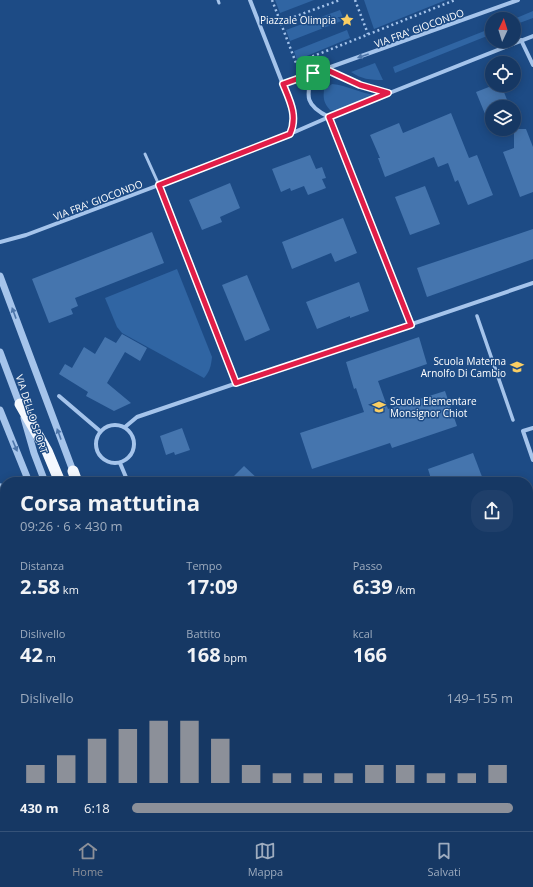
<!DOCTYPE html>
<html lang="it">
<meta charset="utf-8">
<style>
body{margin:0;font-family:"Open Sans",sans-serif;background:#1f3f6a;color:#f1f3f6;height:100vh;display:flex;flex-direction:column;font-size:15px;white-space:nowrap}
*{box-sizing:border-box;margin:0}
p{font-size:13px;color:#9eacbf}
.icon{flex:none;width:22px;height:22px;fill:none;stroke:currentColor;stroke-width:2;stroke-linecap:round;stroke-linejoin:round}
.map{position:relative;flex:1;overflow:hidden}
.details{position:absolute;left:0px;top:477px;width:533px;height:354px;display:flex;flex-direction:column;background:#163864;border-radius:16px 16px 0 0;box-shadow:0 2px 10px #0003,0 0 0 1px #355278}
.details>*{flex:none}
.needle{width:26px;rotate:4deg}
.fabs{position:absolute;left:485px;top:12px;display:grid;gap:8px}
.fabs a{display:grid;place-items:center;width:36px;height:36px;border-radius:50%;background:#163864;box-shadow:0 2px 10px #0003,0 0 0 1px #355278;font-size:20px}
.pin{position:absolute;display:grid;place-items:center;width:34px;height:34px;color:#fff;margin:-17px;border-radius:8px;box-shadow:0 2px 6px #0006}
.round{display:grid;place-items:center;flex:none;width:42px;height:42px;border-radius:16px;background:#1f3f6a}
.head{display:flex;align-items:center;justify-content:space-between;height:68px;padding:0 20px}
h1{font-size:22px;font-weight:700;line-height:30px}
.figures{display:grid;grid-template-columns:repeat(3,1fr);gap:6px;height:68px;padding:4px 20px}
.figures div{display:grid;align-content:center}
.figures b{font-size:20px;font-weight:700}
.figures small{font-size:11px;font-weight:400}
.figures p{font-size:11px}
.chart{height:112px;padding:8px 20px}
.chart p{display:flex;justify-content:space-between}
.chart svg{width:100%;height:72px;margin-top:4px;stroke:#8c9099;stroke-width:6}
ul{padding:0 20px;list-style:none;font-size:13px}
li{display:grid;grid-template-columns:64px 48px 1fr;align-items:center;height:30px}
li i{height:10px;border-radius:5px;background:#8c9099}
.tabs{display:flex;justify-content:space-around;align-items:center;height:56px;border-top:1px solid #355278;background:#163864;font-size:11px;color:#9eacbf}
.tabs a{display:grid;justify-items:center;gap:2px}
.tabs .selected{color:#8c9099}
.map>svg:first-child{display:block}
</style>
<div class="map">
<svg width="533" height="831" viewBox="0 0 533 831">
<rect width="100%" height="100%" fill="#1d4b85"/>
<g fill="#3065a3">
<polygon points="275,0 314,0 280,13"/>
<polygon points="364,0 446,0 374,29"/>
<polygon points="340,10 344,20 290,41 286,30"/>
<polygon points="533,11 533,18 514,25 514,19"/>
<polygon points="492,28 492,34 395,73 393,67"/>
<polygon points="347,30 350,38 297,60 294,51"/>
<path d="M375 63 383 80C370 80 361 79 351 72Z"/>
<path d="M332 84C347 85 361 94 376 95V97L339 110H330C324 103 323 99 324 90Z"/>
<path d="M177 269 212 357C211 366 210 371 204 378L122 333 117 327 105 298Z"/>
</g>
<g fill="#4575ae">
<polygon points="494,85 501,85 510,107 492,107 492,129 498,129 492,131 476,92"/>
<polygon points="451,113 469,158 477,155 493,195 468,205 458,180 455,182 448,163 438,167 434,157 385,177 378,158 380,158 370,135 399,123 403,133"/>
<polygon points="514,129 526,129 533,147 533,192 520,197 503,152 514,148"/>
<polygon points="310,155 316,169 322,167 326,178 322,179 326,188 308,195 304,186 291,191 290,188 281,192 272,169"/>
<polygon points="230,183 240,208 220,217 222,222 202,230 189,200"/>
<polygon points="425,186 440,224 410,235 395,197"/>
<polygon points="343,218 357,253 335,262 331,253 292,269 282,242"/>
<polygon points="533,229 533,259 427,297 417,268"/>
<polygon points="152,232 164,263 75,298 78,306 71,309 73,314 49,323 32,279"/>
<polygon points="247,275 270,330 245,341 222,285"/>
<polygon points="359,282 369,311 350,318 350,316 317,329 306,302"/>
<polygon points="122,334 147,348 140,361 125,352 107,383 131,403 114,411 86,396 88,392 59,374 65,364 72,368 84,347 95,354 105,337 116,343"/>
<polygon points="419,337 427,364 378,381 388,409 445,391 457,426 392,448 390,443 312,469 300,433 364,412 356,388 354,389 346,362"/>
<polygon points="182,428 190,450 175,455 174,452 166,455 160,436"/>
<polygon points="473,453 484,482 432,482 428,469"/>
<polygon points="244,466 261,482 228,482"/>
</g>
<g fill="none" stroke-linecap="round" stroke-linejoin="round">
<g stroke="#a5c4eb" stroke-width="2.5" stroke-dasharray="2 3" stroke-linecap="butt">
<polyline points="272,0 296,63 455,0"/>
<polyline points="355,0 368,34"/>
<polyline points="280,22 340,0"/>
</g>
<g stroke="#a5c4eb" stroke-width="3">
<polyline points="218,0 219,3"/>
<polyline points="145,154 159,185"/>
<polyline points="224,826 226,831"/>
<polyline points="453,831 459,826"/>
</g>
<polyline stroke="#a5c4eb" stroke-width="3.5" points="477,316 513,420"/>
<g stroke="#a5c4eb" stroke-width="4">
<polyline points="250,0 294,113 293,127 290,134"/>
<polyline points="521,40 533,65"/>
<polyline points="325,69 359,85 388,93"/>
<path d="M313 73C305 97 306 106 329 117L411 325"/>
<polyline points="283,84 518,0"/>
<polyline points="159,185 236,383"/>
<polyline points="0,242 26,235 159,185 290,134 329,117 533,36"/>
<polyline points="59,396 100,431"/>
<circle cx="115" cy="444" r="19"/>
<polyline points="125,427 137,417 533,283"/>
<polyline points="533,428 523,431 533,460"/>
<polyline points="120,463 128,482"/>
<polyline points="0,533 5,543"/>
<polyline points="528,577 533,575"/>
<polyline points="528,680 533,686"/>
<polyline points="126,826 128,831"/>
<polyline points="257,831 261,826"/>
</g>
<g stroke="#a5c4eb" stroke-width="7">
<polyline points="0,276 73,471"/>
<polyline points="0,352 21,408"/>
<polyline points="0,410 29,482"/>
<polyline points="24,418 34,453 45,482"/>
<polyline points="0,487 5,498"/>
<polyline points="151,826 154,831"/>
<polyline points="165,826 166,831"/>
</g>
<g stroke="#f4f8fe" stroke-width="11">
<polyline points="20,404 47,451 60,482"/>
<polyline points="73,471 77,482"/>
<polyline points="193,826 195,831"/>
</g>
</g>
<defs><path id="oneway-solid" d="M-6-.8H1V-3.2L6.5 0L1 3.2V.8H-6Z"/></defs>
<g fill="#4d75a9">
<use href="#oneway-solid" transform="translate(363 56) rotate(161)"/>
<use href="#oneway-solid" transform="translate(14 313) rotate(-110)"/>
<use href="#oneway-solid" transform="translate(59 434) rotate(-110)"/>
<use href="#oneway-solid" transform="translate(15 446) rotate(67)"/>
</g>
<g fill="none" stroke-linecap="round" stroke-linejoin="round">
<g stroke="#fff" stroke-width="8">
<path id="route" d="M325 69 360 85 388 93 329 117 411 325 236 383 159 185 290 134C298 116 290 101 283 84Z"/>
</g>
<use href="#route" stroke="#e11d48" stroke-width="5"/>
</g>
<defs>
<g id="sight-bare" transform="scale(1.08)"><path d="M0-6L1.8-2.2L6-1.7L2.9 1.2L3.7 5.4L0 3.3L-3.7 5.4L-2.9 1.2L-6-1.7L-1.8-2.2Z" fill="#face63" stroke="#1d4b85" stroke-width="2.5" paint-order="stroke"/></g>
<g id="school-bare" transform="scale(1.08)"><path d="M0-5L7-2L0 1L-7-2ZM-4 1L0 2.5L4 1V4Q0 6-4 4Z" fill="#face63" stroke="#1d4b85" stroke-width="2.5" paint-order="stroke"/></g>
</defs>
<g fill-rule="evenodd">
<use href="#sight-bare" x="347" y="20"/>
<use href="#school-bare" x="517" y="367"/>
<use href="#school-bare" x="379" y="407"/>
</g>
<g text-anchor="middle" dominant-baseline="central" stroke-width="3" stroke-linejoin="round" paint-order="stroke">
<g font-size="10" fill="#fff" stroke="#1d4b85" text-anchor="end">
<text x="336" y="20">Piazzale Olimpia</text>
<text x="506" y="361">Scuola Materna<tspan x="506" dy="12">Arnolfo Di Cambio</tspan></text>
<text x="390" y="401" text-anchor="start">Scuola Elementare<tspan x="390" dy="12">Monsignor Chiot</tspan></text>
</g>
<g font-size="10" fill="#fff" stroke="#1d4b85">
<text transform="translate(419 28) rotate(-20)">VIA FRA' GIOCONDO</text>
<text transform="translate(98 200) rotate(-21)">VIA FRA' GIOCONDO</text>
<text transform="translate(32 414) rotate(72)">VIA DELLO SPORT</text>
</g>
</g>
</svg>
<div class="fabs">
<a><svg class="needle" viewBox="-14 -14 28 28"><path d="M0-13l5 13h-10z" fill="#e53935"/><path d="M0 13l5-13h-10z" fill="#9eacbf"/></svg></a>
<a><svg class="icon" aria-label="locate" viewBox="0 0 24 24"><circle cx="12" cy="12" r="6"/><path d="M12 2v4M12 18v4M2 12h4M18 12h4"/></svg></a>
<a><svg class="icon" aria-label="layers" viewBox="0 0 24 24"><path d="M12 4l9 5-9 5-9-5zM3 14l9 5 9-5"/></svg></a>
</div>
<div class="pin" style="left:313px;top:73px;background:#1e9e55"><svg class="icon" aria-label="arrive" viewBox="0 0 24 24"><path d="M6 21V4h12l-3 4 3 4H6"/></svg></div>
<section class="details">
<div class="head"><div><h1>Corsa mattutina</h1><p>09:26 · 6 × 430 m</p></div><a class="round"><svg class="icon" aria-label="share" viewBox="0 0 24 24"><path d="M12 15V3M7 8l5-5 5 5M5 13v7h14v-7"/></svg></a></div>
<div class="figures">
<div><p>Distanza</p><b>2.58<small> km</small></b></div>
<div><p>Tempo</p><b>17:09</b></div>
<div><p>Passo</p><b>6:39<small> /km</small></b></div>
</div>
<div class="figures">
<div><p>Dislivello</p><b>42<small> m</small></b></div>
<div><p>Battito</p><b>168<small> bpm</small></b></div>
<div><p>kcal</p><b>166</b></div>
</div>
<div class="chart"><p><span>Dislivello</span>149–155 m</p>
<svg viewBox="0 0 160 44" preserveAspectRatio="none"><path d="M5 44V33M15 44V27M25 44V17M35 44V11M45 44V6M55 44V6M65 44V17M75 44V33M85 44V38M95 44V38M105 44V38M115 44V33M125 44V33M135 44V38M145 44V38M155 44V33"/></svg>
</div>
<ul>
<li><b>430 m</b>6:18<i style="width:100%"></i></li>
</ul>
</section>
</div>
<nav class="tabs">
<a class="selected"><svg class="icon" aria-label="home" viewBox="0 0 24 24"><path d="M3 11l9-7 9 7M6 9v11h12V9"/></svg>Home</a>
<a><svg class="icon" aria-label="map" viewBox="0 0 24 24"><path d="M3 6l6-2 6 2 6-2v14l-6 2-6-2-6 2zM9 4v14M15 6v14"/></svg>Mappa</a>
<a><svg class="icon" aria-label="saved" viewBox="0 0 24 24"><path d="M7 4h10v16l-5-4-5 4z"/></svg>Salvati</a>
</nav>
